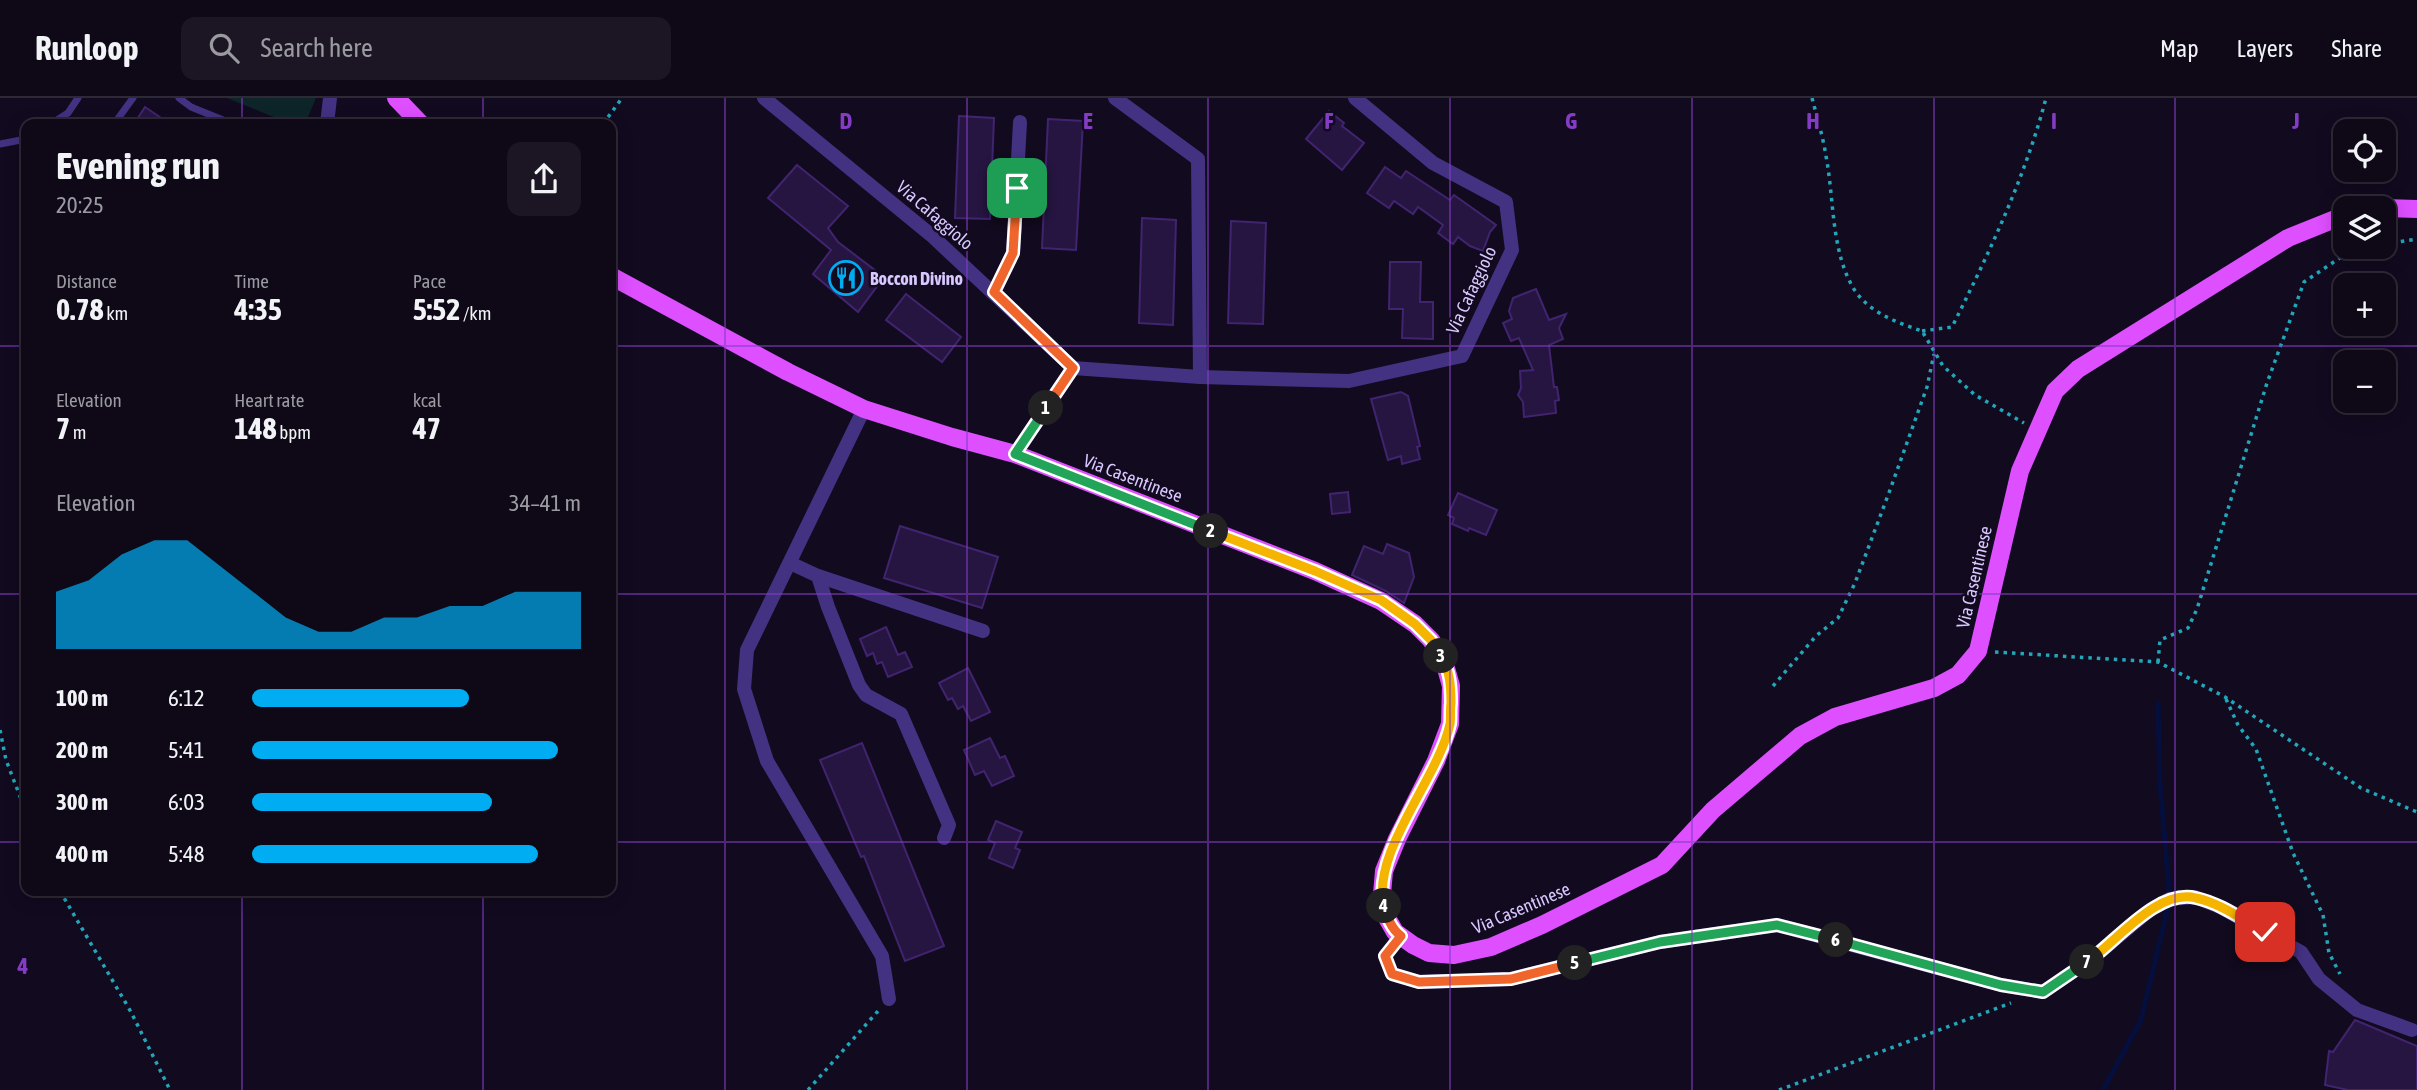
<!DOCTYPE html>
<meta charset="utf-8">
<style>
body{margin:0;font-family:"Asap Condensed",sans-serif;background:#1c1624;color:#f1f3f6;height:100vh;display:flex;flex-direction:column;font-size:26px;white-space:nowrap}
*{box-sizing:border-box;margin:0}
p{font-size:23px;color:#9b9aa1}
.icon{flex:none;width:38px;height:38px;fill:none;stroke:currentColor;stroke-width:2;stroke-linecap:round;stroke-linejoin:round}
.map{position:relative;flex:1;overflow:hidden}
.sheet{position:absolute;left:21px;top:21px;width:595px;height:777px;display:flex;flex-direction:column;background:#0e0817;border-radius:14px;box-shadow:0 4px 18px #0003,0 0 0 2px #2e2936}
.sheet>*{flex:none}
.controls{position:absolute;left:2333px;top:21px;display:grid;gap:14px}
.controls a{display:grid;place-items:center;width:63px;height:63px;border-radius:14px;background:#0e0817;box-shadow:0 4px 18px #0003,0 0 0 2px #2e2936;font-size:35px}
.pin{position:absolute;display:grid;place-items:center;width:60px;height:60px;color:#fff;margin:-30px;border-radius:14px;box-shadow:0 4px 10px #0006}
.km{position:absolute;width:35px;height:35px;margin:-18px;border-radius:50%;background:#222;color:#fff;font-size:19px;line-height:35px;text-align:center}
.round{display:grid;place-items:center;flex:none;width:74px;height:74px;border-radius:14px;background:#1c1624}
.overview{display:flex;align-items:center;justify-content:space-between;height:119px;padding:0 35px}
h1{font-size:38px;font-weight:700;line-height:52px}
.stats{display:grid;grid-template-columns:repeat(3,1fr);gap:10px;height:119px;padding:7px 35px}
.stats div{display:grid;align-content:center}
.stats b{font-size:30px;font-weight:700}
.stats small{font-size:19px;font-weight:400}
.stats p{font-size:19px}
.chart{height:196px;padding:14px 35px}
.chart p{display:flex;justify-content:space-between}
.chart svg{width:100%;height:126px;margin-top:7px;fill:#00adf3;opacity:.7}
ul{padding:0 35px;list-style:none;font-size:23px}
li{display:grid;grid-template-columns:112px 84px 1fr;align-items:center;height:52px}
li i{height:18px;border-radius:9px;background:#00adf3}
header{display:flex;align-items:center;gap:42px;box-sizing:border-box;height:98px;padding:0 35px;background:#0e0817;border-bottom:2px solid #2e2936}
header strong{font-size:33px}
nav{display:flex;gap:38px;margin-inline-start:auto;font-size:24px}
.search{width:490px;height:63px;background:#1c1624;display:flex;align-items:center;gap:18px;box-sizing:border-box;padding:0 24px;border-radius:14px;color:#9b9aa1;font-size:26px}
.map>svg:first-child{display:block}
</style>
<header>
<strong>Runloop</strong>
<div class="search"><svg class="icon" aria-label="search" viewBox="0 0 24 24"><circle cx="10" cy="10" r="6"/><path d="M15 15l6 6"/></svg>Search here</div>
<nav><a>Map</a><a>Layers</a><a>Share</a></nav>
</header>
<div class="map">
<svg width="2417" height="992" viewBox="0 0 2417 992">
<rect width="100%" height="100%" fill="#120a1f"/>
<polygon fill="#0d2529" points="227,0 316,0 305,26 291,26"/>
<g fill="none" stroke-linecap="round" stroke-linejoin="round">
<polyline stroke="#050f3d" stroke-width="5" points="2103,992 2141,922 2170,801 2160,687 2158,606"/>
</g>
<g fill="#261541" stroke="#41246f" stroke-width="2">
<polygon points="145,9 170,26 134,26"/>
<polygon points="1329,13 1344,25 1342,28 1364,45 1342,72 1306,41"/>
<polygon points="959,18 994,20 990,121 955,120"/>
<polygon points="1048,21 1083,23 1076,152 1042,150"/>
<polygon points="797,67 848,108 828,130 838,144 884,179 858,214 813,176 831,152 768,100"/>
<polygon points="1385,69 1401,80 1406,73 1450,102 1454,97 1496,127 1490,134 1483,153 1470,148 1458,139 1453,146 1438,135 1443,127 1418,109 1413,116 1394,103 1389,110 1367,95"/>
<polygon points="1142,120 1176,122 1173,227 1139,225"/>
<polygon points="1231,123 1266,125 1263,226 1228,225"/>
<polygon points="1390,164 1421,164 1420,204 1433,204 1433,241 1402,240 1403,211 1389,211"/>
<polygon points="1536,191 1549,222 1566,216 1559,230 1563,241 1549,247 1554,289 1557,289 1559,302 1555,303 1556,315 1524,319 1523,304 1518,297 1521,290 1520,273 1533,272 1519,240 1511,243 1503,225 1512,221 1509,213 1513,200"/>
<polygon points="906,196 961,239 942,264 886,222"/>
<polygon points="1401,294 1408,298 1420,348 1417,349 1420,361 1402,366 1401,358 1388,362 1371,301"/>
<polygon points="1348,394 1350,414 1332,416 1330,396"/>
<polygon points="1458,395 1497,412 1486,437 1469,430 1468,433 1452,426 1454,420 1448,417"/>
<polygon points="900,428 998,459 982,510 884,480"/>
<polygon points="1387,446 1409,455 1414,479 1404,505 1386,493 1352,477 1364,448 1383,456"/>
<polygon points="886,529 898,557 905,554 912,569 888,579 882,564 877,566 873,555 867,558 860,541"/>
<polygon points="968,570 990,614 971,623 963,608 958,611 952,600 948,602 939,585"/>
<polygon points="990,640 1000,660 1005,658 1014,678 992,688 984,673 975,677 964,652"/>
<polygon points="862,645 944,848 905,863 864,758 861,759 820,662"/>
<polygon points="996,723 1022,734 1015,750 1020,752 1013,770 989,760 995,745 988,742"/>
<polygon points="2355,922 2417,948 2417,992 2348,992 2325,987 2329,953 2333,954"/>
</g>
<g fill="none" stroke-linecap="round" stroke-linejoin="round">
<g stroke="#22a6b9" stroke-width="3.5" stroke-dasharray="3.5 5" stroke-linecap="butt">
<path d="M1812 0C1817 19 1823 39 1826 58 1834 100 1831 148 1851 186 1865 213 1895 224 1922 233L1943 268 1975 297 2024 325"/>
<polyline points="603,26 622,0"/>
<polyline points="2384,146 2417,141"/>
<path d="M1922 233 1952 229C1989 155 2025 80 2046 0"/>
<polyline points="1995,554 2158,564 2225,599 2361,690 2417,714"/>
<polyline points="2158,564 2160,542 2188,530 2197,511 2267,285 2304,184 2353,151 2368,149"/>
<polyline points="1773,588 1816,538 1838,520 1855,485 1890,392 1927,289 1934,256"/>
<polyline points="2226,601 2238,627 2256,651 2293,755 2323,817 2329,855 2340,876"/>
<polyline points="0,632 6,662 26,714"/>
<polyline points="60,793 131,914 170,992"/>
<polyline points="808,992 878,913"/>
<polyline points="1779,992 2011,905"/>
</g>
<g stroke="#433182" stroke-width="7">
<polyline points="179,0 191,9 228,24"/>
<polyline points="51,26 68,15 78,0"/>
<polyline points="114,26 133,0"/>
<polyline points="0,46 26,41"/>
</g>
<g stroke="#433182" stroke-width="14">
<polyline points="764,0 931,137 1073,270 1200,279 1349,283 1462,258 1512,152 1506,104 1433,65 1355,0"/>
<polyline points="1115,0 1198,61 1200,279"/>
<polyline points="327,26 330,0"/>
<polyline points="994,194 1013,155 1020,24"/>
<polyline points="864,311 747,552 744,591 767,663 882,858 889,901"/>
<polyline points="1015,356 1073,270"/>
<polyline points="790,465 818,478 828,509 859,587 866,597 901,616 949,727 944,740"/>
<polyline points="818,478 983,533"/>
<polyline points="1401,838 1385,858 1392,876 1419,884 1511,881 1660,844 1777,827 2001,887 2043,894 2094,859 2150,812 2170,801 2195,799 2220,809 2301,854 2319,881 2357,912 2412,932"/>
</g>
<g stroke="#de4fff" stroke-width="18">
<polyline points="396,0 421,26"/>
<polyline points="2384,110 2417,111"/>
<polyline points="611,178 788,274 864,311 952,339 1015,356 1315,473 1381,503 1415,526 1431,542 1444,563 1451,588 1450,626 1436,663 1397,741 1384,773 1382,796 1387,820 1395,834 1413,847 1429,855 1454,857 1491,849 1542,827 1662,767 1713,712 1800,638 1835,619 1934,590 1958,577 1978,553 2020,373 2055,293 2078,271 2288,140 2345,117"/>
</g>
</g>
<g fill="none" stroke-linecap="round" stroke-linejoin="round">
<g stroke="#fff" stroke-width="14">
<polyline id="split-1" points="1017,90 1013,155 994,194 1073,270 1046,310"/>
</g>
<g stroke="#fff" stroke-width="14">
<polyline id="split-2" points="1046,310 1015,356 1211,433"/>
</g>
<g stroke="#fff" stroke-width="14">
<polyline id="split-3" points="1211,433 1315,473 1381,502 1415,526 1431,542 1441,558"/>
</g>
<g stroke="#fff" stroke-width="14">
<path id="split-4" d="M1384 808C1371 754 1438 681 1450 626 1451 620 1450 612 1451 605 1451 589 1450 572 1441 558"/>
</g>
<g stroke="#fff" stroke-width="14">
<path id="split-5" d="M1384 808C1387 819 1391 831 1401 838L1385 858 1392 876 1419 884 1511 881 1575 865"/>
</g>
<g stroke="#fff" stroke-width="14">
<polyline id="split-6" points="1575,865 1660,844 1777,827 1836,842"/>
</g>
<g stroke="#fff" stroke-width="14">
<polyline id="split-7" points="1836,842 2001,887 2043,894 2087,864"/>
</g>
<g stroke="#fff" stroke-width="14">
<path id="split-8" d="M2087 864C2116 844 2158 790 2196 800 2220 805 2243 822 2265 834"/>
</g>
<use href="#split-1" stroke="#f0652b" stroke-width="9"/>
<use href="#split-2" stroke="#22a559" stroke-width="9"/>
<use href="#split-3" stroke="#f5b400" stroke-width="9"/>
<use href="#split-4" stroke="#f5b400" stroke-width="9"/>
<use href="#split-5" stroke="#f0652b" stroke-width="9"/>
<use href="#split-6" stroke="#22a559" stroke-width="9"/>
<use href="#split-7" stroke="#22a559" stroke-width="9"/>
<use href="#split-8" stroke="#f5b400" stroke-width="9"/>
</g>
<path fill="none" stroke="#843cc5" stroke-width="2" stroke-opacity="0.55" d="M242 0V26M483 0V26M725 0V992M967 0V992M1208 0V992M1450 0V992M1692 0V992M1934 0V992M2175 0V992M0 248H26M611 248H2417M0 496H26M611 496H2417M0 744H26M611 744H2417M242 793V992M483 793V992"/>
<defs>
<g id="restaurant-ring" transform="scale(1.75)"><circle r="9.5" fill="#120a1f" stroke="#00adf3" stroke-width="1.5"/><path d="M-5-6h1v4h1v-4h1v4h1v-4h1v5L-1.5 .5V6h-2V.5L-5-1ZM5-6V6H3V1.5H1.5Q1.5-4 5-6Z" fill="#00adf3"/></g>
</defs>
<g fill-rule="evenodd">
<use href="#restaurant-ring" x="846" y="180"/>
</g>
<g text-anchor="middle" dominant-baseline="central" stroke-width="5" stroke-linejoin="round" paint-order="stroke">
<g font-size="18" fill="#d8c8ff" stroke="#120a1f">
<text transform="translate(935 117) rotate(41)">Via Cafaggiolo</text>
<text transform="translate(1471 192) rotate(-65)">Via Cafaggiolo</text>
<text transform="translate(1133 380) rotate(21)">Via Casentinese</text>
<text transform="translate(1974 479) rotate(-77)">Via Casentinese</text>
<text transform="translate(1521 810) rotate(-23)">Via Casentinese</text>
</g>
<g font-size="18" font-weight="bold" fill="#d8c8ff" stroke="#120a1f" text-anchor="start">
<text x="870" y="180">Boccon Divino</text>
</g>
</g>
<g font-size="23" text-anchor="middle" font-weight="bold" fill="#843cc5" stroke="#120a1f" stroke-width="5" stroke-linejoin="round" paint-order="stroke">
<text x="846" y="31">D</text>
<text x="1088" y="31">E</text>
<text x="1329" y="31">F</text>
<text x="1571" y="31">G</text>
<text x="1813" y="31">H</text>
<text x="2054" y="31">I</text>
<text x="2296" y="31">J</text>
<text x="23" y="876">4</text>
</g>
</svg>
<div class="controls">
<a><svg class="icon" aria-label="locate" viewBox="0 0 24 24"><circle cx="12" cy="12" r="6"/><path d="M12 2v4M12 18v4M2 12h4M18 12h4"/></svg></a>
<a><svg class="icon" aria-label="layers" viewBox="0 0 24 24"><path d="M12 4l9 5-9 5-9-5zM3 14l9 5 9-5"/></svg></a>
<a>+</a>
<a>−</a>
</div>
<div class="pin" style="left:1017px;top:90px;background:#1e9e55"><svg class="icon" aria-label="arrive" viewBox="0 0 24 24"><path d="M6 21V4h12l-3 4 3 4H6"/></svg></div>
<div class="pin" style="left:2265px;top:834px;background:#d93025"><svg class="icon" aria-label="check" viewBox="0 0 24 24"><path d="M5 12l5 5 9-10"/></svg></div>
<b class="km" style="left:1046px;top:310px">1</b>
<b class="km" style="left:1211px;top:433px">2</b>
<b class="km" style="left:1441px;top:558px">3</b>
<b class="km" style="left:1384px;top:808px">4</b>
<b class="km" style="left:1575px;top:865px">5</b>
<b class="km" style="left:1836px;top:842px">6</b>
<b class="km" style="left:2087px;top:864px">7</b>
<section class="sheet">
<div class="overview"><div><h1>Evening run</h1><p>20:25</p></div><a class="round"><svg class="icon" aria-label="share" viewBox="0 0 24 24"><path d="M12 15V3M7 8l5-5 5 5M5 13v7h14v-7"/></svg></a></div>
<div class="stats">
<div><p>Distance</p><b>0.78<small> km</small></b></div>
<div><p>Time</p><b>4:35</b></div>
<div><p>Pace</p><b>5:52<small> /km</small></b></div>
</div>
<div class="stats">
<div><p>Elevation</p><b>7<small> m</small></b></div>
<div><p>Heart rate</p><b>148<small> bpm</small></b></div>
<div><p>kcal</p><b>47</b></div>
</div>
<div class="chart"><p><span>Elevation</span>34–41 m</p>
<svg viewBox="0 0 160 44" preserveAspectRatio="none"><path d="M0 44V24L10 20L20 11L30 6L40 6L50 15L60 24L70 33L80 38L90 38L100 33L110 33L120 29L130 29L140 24L150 24L160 24V44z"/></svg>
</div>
<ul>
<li><b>100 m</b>6:12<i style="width:66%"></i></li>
<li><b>200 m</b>5:41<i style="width:93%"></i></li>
<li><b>300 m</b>6:03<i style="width:73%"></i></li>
<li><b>400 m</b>5:48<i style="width:87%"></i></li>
</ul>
</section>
</div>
